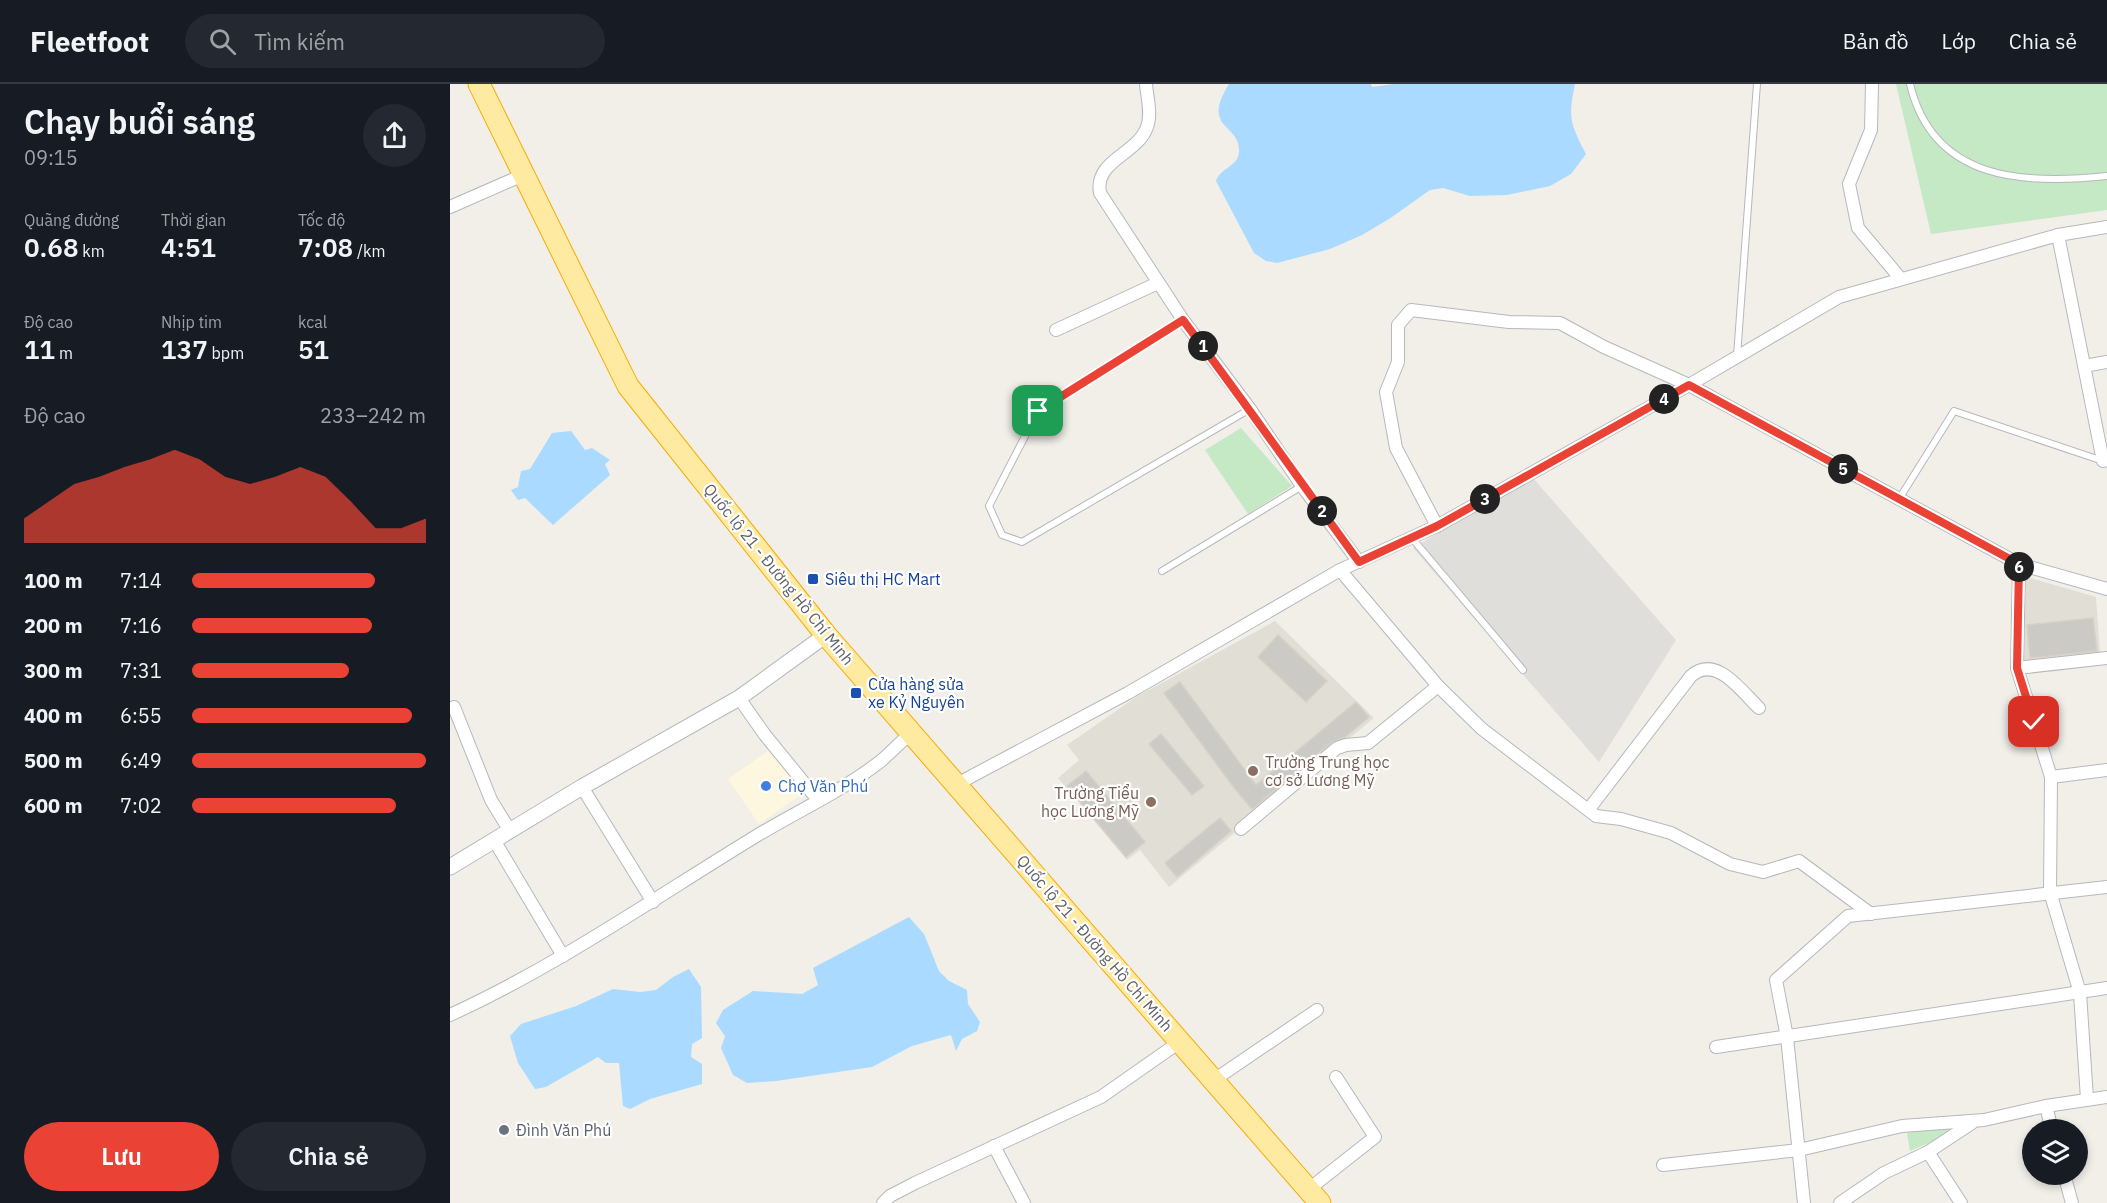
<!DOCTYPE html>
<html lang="vi">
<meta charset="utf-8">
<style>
body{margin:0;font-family:"IBM Plex Sans",sans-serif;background:#242831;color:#f1f3f6;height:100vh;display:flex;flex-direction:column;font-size:22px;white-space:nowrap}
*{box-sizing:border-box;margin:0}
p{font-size:20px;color:#9ea1a6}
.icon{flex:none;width:33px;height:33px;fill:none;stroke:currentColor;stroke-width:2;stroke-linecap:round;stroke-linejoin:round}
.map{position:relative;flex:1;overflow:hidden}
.side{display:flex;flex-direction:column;background:#171b24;width:450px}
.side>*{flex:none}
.tools{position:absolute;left:1572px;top:1035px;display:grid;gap:12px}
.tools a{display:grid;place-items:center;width:66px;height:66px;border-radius:50%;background:#171b24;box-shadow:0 3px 9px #0003;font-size:30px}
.pin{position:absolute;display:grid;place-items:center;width:51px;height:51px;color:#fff;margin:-26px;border-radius:12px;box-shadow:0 3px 9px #0006}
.km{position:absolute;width:30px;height:30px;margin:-15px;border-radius:50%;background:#222;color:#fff;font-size:16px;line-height:30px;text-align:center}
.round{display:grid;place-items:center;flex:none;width:63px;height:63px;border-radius:32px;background:#242831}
.head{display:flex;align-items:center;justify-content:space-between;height:102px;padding:0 24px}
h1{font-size:33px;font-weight:600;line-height:45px}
.stats{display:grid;grid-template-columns:repeat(3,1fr);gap:9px;height:102px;padding:6px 24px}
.stats div{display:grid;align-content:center}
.stats b{font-size:26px;font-weight:600}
.stats small{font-size:16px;font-weight:400}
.stats p{font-size:16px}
.chart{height:168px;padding:12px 24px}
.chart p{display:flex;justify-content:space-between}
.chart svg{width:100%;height:108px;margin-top:6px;fill:#ea4335;opacity:.7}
.button{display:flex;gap:12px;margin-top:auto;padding:12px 24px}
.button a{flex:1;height:69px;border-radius:36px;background:#ea4335;color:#fff;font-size:24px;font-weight:600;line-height:69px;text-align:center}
.button a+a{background:#242831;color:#f1f3f6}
ul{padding:0 24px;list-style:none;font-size:20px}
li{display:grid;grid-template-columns:96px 72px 1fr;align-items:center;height:45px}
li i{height:15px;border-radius:8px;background:#ea4335}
header{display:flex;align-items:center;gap:36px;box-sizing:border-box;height:84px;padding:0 30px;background:#171b24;border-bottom:2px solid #363941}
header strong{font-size:28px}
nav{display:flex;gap:33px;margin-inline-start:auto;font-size:21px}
.search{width:420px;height:54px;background:#242831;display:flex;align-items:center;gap:15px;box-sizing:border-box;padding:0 21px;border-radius:33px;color:#9ea1a6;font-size:22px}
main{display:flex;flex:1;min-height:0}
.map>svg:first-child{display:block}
</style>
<header>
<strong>Fleetfoot</strong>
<div class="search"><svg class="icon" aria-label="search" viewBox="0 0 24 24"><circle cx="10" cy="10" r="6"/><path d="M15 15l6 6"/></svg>Tìm kiếm</div>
<nav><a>Bản đồ</a><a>Lớp</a><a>Chia sẻ</a></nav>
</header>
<main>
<section class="side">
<div class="head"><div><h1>Chạy buổi sáng</h1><p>09:15</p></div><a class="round"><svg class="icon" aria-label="share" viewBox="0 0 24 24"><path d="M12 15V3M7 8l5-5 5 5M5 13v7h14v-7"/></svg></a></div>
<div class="stats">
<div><p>Quãng đường</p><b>0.68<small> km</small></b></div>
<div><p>Thời gian</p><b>4:51</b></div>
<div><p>Tốc độ</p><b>7:08<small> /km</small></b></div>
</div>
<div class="stats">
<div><p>Độ cao</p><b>11<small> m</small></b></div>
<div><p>Nhịp tim</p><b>137<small> bpm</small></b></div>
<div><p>kcal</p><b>51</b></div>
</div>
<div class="chart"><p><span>Độ cao</span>233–242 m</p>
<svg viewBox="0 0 160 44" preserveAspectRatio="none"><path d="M0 44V34L10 27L20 20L30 17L40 13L50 10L60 6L70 10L80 17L90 20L100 17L110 13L120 17L130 27L140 38L150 38L160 34V44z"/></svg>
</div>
<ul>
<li><b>100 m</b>7:14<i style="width:78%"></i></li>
<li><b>200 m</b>7:16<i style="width:77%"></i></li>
<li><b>300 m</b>7:31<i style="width:67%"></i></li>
<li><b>400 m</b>6:55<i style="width:94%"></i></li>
<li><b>500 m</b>6:49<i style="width:100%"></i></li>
<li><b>600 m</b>7:02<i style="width:87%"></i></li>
</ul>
<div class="button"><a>Lưu</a><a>Chia sẻ</a></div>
</section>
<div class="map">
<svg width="1657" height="1119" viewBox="0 0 1657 1119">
<rect width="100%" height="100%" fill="#f1efe8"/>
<polygon fill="#fef7e0" points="319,666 353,709 309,740 278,695"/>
<polygon fill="#e0deda" points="1082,393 1226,556 1149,678 963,464"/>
<g fill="#e1ded6">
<polygon points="1573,492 1646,513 1650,569 1571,581"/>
<polygon points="825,537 924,634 719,803 690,766 677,776 608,694 629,676 617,661 686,613"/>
</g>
<g fill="#c5e8c5">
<polygon points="1446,0 1657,0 1657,126 1481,150"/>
<polygon points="791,344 842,402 798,430 755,366"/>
<polygon points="1499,1042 1505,1045 1502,1049 1460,1067 1457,1049"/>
</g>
<g fill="#aadaff">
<path d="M779 0H921L922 3 944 0H1125C1118 34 1120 39 1136 70L1121 90 1100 102 1057 111 1020 112 993 104 980 106 939 135 912 151 880 165 827 179 816 177 804 169 766 97C770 84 788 83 789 68 791 39 750 46 779 0Z"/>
<polygon points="121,347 135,366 142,364 160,376 155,380 160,391 103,441 75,414 68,416 61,406 68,403 71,387 80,385 102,349"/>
<polygon points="459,833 474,850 489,887 499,897 517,906 518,920 530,938 527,947 512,955 506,967 501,951 462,962 422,983 326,997 297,999 283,991 271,964 275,952 266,939 273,926 303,907 352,910 368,901 363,884"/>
<polygon points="239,885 251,903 252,954 242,960 241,973 252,980 252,1000 200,1015 180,1025 173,1022 169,979 156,979 148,973 96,1003 85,1005 68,979 60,952 71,940 126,922 163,905 190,908 206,906 223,893"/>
</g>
<g fill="#cccac5" stroke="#d6d1c6" stroke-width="1.5">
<polygon points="1643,534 1647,567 1580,574 1577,541"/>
<polygon points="828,551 877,597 856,618 808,573"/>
<polygon points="730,598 806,701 906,618 919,633 895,653 882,658 802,725 785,705 714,609"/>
<polygon points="711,650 754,702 742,711 699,660"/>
<polygon points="636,687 695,758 676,773 617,702"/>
<polygon points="770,734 781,747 727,793 715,779"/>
</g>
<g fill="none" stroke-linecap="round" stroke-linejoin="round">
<g stroke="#b5b8bc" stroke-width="8">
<g id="service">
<path d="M1460 0C1483 97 1574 101 1657 92"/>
<polyline points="732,236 588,327 539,422 552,451 572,458 800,325"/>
<polyline points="1287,272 1307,0"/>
<polyline points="1449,415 1504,327 1653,377"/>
<polyline points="961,453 1073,586"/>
<polyline points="712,487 852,402"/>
</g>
</g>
<g stroke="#b5b8bc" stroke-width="14">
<g id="minor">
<path d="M696 0C697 13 702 30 697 43 688 70 644 76 650 109L733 236 800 325 852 402 909 478"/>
<polyline points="1422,0 1421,46 1399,100 1408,144 1451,195"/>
<polyline points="0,123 73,91"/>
<polyline points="1608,151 1653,377 1657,376"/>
<polyline points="606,246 708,199"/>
<polyline points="1634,282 1657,278"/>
<polyline points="987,442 946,364 936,308 948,278 948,241 961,226 1059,238 1110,239 1154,263 1239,301 1569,480 1657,505"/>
<polyline points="1569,480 1567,584 1601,693 1600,808 1630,909 1637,1015"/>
<polyline points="890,486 988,602 1032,645 1146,732 1171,735 1221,749 1280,780 1313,788 1349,777 1421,830"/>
<polyline points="1567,584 1657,574"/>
<polyline points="289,614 315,651 368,716"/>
<polyline points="4,623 41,716 60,747"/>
<polyline points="1601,693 1657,686"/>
<polyline points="507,700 678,609 890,486 987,442 1239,301 1389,213 1608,151 1657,143"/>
<polyline points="132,703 203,818"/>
<path d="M1139 725 1241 592C1266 570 1291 607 1309 624"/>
<polyline points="791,745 887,664 896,661 918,659 988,602"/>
<polyline points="44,756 113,872"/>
<path d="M0 931C107 882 203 815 303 754 345 728 393 707 432 676 442 667 452 657 462 648"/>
<polyline points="1266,963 1657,904"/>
<polyline points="764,996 867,926"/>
<polyline points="1596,1022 1602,1046"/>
<polyline points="544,1062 574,1119"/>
<polyline points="1478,1068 1511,1119"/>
<polyline points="1213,1081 1349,1066 1452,1042 1534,1036 1596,1022 1657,1013"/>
<polyline points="1614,1090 1622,1119"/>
<polyline points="859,1105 925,1053 886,993"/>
<polyline points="433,1119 440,1112 465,1099 651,1013 731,957"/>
<polyline points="1354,1119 1337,953 1326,896 1398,832 1657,803"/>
<polyline points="1390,1119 1434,1089 1478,1068 1522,1039"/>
</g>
</g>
<g stroke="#b5b8bc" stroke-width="17">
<polyline id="tertiary" points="0,783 132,703 289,614 376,551"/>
</g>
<g stroke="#f9ab00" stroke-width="23">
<polyline id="trunk" points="29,0 178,302 376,551 870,1119"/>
</g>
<use href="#service" stroke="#fff" stroke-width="6"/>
<use href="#minor" stroke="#fff" stroke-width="12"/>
<use href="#tertiary" stroke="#fff" stroke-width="15"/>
<use href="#trunk" stroke="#feeaa1" stroke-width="21"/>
</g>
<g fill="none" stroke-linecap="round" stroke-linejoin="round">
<g stroke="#fff" stroke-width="12">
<path id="route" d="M588 327 733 236C793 316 850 397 909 478L987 442 1239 301 1569 480 1567 584 1584 638"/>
</g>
<use href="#route" stroke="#ea4335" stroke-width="8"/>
</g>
<g fill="#1a4fb4" stroke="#fff" stroke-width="2">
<rect x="357" y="489" width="12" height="12" rx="3"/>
<rect x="400" y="603" width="12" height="12" rx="3"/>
</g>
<g fill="#8d6e63" stroke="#fff" stroke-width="2">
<circle cx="803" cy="687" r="6"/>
<circle cx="701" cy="718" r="6"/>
</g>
<circle fill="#3f7fe0" stroke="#fff" stroke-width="2" cx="316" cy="702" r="6"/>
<circle fill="#6b7280" stroke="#fff" stroke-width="2" cx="54" cy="1046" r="6"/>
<g text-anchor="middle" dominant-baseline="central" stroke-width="4.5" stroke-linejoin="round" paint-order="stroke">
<g font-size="16" fill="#5f6368" stroke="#fff">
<text transform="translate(329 490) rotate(51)">Quốc lộ 21 - Đường Hồ Chí Minh</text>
<text transform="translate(645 859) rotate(49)">Quốc lộ 21 - Đường Hồ Chí Minh</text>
</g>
<g font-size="16" fill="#164399" stroke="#fff" text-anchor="start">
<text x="375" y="495">Siêu thị HC Mart</text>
<text x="418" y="600">Cửa hàng sửa<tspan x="418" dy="18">xe Kỷ Nguyên</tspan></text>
</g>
<g font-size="16" fill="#785e54" stroke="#fff" text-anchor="start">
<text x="815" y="678">Trường Trung học<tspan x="815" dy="18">cơ sở Lương Mỹ</tspan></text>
<text x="689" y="709" text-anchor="end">Trường Tiểu<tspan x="689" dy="18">học Lương Mỹ</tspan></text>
</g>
<g font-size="16" fill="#366cbe" stroke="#fff" text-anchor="start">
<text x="328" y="702">Chợ Văn Phú</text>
</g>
<g font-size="16" fill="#5b616d" stroke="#fff" text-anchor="start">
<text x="66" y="1046">Đình Văn Phú</text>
</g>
</g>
</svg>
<div class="tools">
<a><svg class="icon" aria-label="layers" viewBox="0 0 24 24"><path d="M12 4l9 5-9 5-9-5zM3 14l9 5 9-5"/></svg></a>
</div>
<div class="pin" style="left:588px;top:327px;background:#1e9e55"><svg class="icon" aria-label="arrive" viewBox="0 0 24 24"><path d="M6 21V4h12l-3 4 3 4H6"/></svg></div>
<div class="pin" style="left:1584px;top:638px;background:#d93025"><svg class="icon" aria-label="check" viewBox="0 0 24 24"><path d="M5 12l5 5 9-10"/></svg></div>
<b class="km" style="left:753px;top:262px">1</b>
<b class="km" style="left:872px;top:427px">2</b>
<b class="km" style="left:1035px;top:415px">3</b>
<b class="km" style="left:1214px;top:315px">4</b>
<b class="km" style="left:1393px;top:385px">5</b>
<b class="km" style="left:1569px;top:483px">6</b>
</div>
</main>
